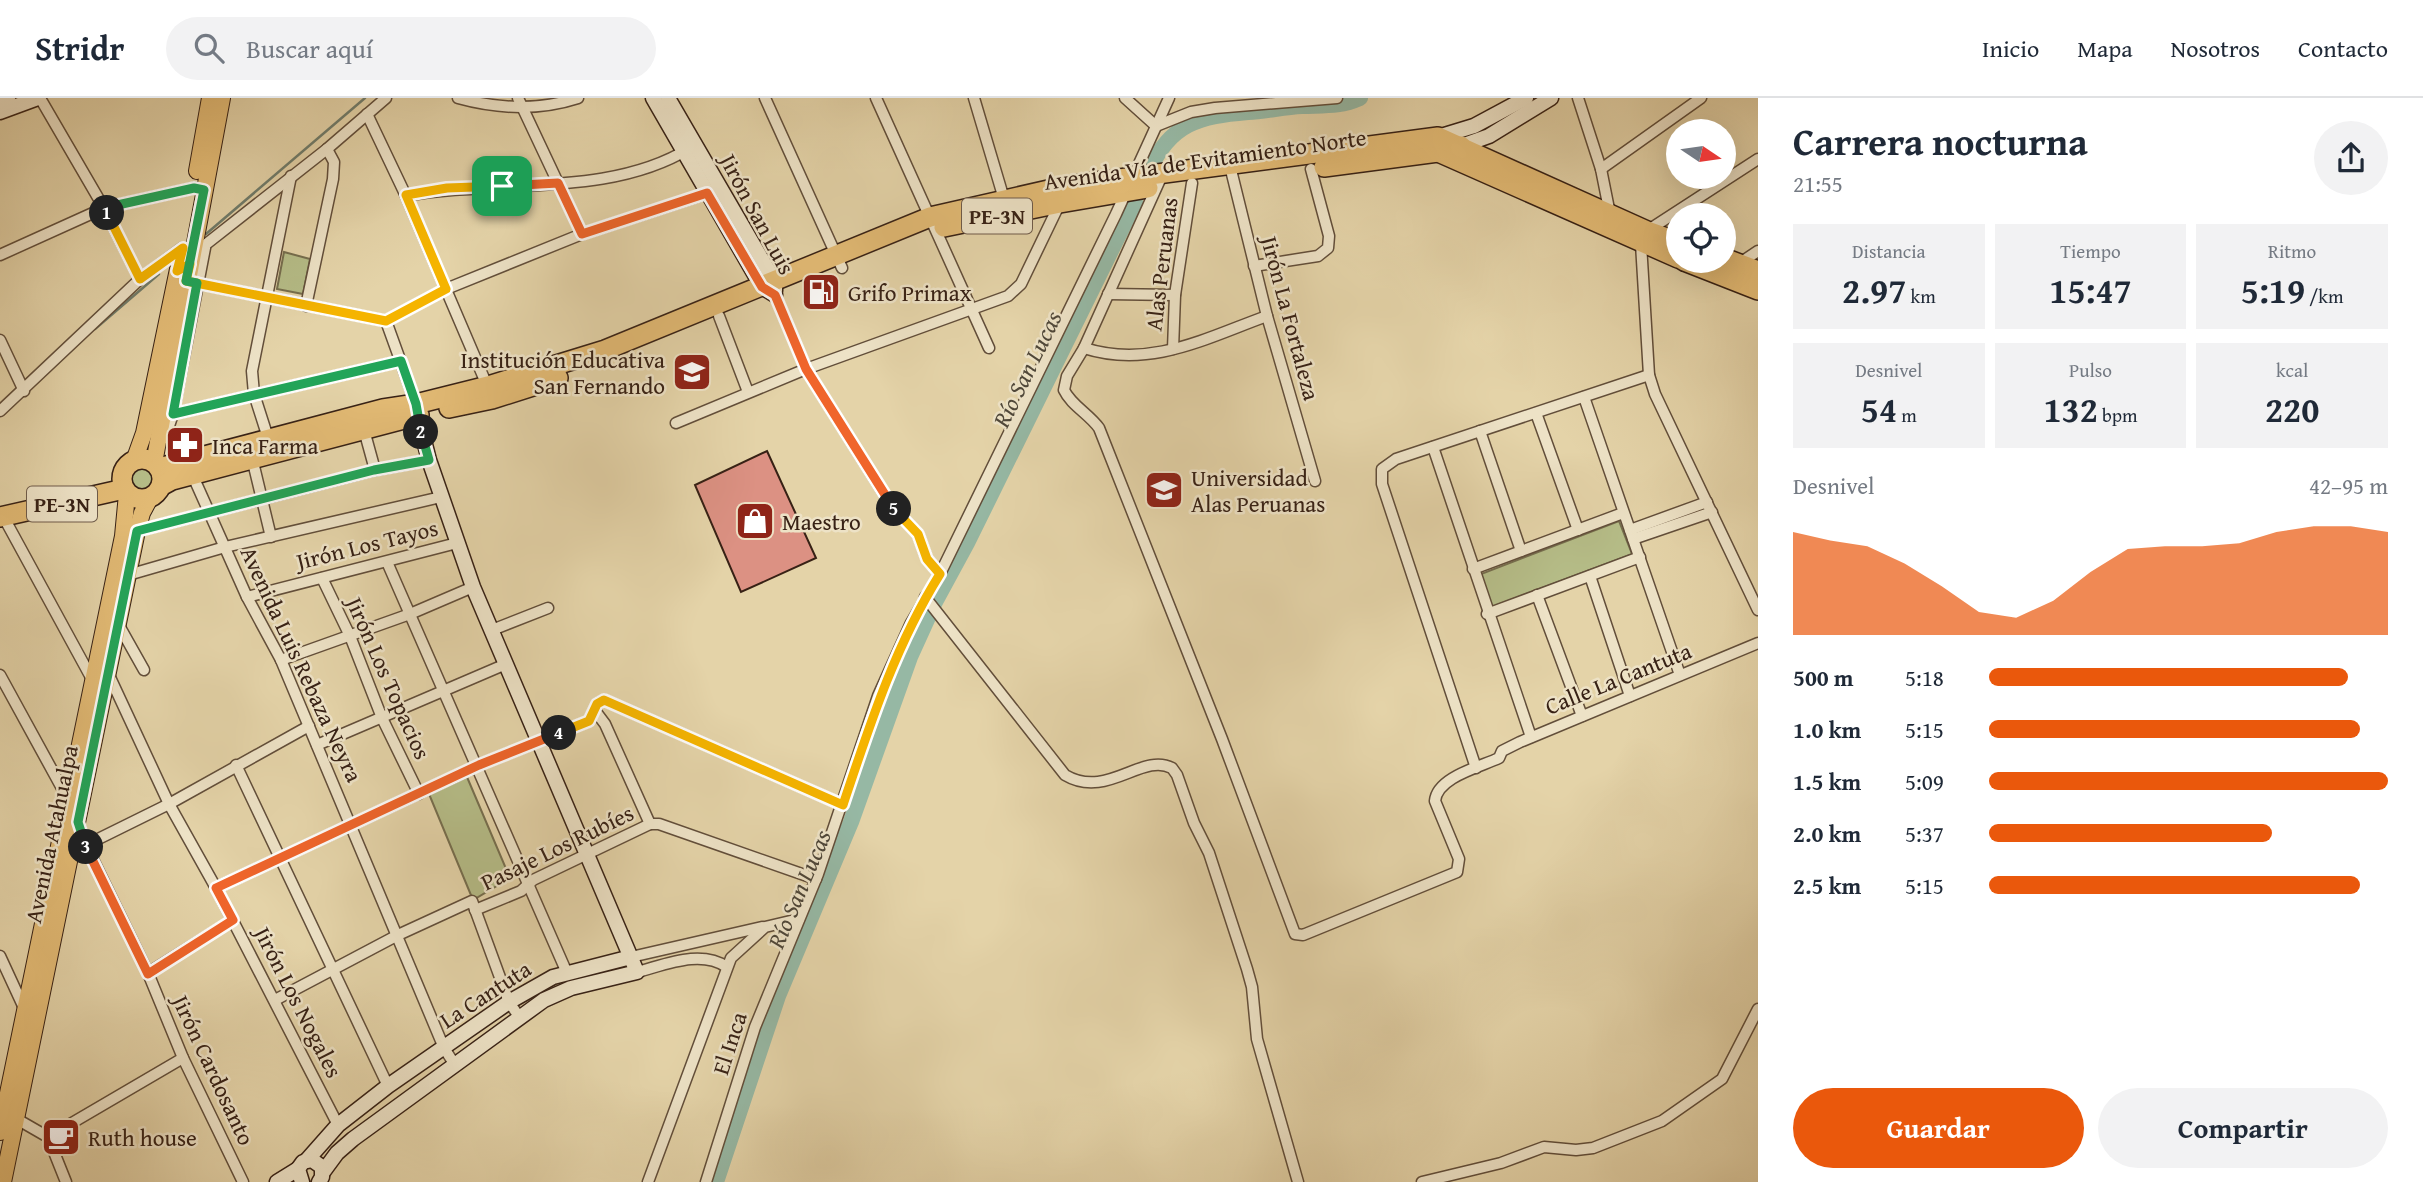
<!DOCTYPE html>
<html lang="es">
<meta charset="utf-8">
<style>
body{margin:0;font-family:"Gentium Book Plus",serif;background:#f2f2f3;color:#1f2937;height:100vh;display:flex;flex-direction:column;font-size:26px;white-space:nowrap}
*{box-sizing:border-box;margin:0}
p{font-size:23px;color:#747a83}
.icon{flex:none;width:38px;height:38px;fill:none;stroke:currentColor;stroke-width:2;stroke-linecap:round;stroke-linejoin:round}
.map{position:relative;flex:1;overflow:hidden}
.side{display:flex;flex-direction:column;background:#fff;width:665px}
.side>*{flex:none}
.needle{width:46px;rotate:103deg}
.tools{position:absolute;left:1666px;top:21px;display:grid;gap:14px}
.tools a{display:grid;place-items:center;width:70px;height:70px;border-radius:50%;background:#fff;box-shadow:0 7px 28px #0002;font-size:35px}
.pin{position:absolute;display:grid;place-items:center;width:60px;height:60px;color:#fff;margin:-30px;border-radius:14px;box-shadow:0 4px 10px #0006}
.km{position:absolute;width:35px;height:35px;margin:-18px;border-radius:50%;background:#222;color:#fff;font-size:19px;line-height:35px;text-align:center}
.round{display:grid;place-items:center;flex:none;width:74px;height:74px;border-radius:37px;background:#f2f2f3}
.head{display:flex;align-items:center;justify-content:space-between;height:119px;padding:0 35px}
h1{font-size:38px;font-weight:700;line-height:52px}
.stats{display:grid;grid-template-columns:repeat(3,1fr);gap:10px;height:119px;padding:7px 35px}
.stats div{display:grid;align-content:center;border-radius:0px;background:#f2f2f3;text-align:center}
.stats b{font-size:35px;font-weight:700}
.stats small{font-size:19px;font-weight:400}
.stats p{font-size:19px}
.chart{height:196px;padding:14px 35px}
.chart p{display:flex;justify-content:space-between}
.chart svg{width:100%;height:126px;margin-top:7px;fill:#ea580c;opacity:.7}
.primary-button{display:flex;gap:14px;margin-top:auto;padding:14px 35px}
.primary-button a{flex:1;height:80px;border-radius:42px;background:#ea580c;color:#fff;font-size:28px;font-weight:700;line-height:80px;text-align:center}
.primary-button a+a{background:#f2f2f3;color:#1f2937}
ul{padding:0 35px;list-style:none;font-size:23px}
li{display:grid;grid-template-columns:112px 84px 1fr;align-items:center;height:52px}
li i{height:18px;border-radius:9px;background:#ea580c}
header{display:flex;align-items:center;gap:42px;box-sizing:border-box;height:98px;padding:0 35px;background:#fff;border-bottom:2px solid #e0e1e3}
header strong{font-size:33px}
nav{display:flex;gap:38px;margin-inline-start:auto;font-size:24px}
.search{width:490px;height:63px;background:#f2f2f3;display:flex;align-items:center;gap:18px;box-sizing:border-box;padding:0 24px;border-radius:38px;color:#747a83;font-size:26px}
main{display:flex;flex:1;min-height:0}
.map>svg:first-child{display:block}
</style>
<header>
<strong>Stridr</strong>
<div class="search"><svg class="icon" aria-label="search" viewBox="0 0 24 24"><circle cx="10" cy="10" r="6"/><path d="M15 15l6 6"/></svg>Buscar aquí</div>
<nav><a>Inicio</a><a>Mapa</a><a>Nosotros</a><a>Contacto</a></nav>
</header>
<main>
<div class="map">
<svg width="1758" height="1084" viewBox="0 0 1758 1084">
<rect width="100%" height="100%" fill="#e4d3a8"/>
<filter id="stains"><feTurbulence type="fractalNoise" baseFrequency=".00286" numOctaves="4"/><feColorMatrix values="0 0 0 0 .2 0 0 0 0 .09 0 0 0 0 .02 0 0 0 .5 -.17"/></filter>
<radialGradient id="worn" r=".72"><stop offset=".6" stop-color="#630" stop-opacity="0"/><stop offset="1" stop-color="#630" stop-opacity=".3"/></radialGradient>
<g fill="#b5bc87" stroke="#766e4e" stroke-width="2">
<polygon points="284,154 310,161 303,196 277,191"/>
<circle cx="141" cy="381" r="15"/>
<polygon points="1619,423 1632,456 1492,509 1481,476"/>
<polygon points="467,679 510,780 473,802 429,696"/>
</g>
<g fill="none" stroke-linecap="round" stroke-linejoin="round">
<g stroke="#707c6b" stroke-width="2.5">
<polyline points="206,136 365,0"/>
<polyline points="95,231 159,176"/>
</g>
<g stroke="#96b8a4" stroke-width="16">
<path d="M1149 73C1170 25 1200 18 1248 14 1266 13 1284 9 1302 8 1324 7 1340 9 1360 0"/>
<polyline points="716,1084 778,898 851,724 910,559 935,504 967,445 1135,104"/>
</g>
</g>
<polygon fill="#dc9183" stroke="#372115" stroke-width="2" points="767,353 816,460 741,494 695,387"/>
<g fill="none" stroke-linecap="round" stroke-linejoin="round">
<g stroke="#624e3a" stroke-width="13">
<g id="street">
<polyline points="40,0 104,110 140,181"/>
<path d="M458 0C498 11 538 13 578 0"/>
<polyline points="518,0 582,136"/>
<polyline points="765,0 842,170"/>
<polyline points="876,0 989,250"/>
<polyline points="974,0 1004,101"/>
<polyline points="1125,0 1156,28"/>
<polyline points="1578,0 1601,71 1610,116"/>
<polyline points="367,16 406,98 489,292"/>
<polyline points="1156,28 1191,14 1215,10 1337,0"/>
<polyline points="1758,61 1647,133 1641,146 1649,277 1655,296 1758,512"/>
<polyline points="1230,68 1267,218 1315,383"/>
<polyline points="1601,71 1701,0"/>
<path d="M1163 75 1084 250 1067 278 1064 292C1071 307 1089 316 1099 330L1222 641 1295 836 1303 837 1457 774 1459 761 1435 703C1437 679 1480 669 1499 660L1502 653 1520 644 1758 545"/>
<path d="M406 98C498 81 609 100 690 50"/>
<polyline points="0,157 104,110 194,90 204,92"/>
<polyline points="193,162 205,147 327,51 386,0"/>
<polyline points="1740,165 1758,153"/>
<polyline points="1254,168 1318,158 1328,150 1329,138 1311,71"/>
<polyline points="186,183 386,223 446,191 582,136 714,93"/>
<polyline points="1108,196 1175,197"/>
<polyline points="775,197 806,271 893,410 918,436 927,461 940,476"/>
<polyline points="306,208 333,81 334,64 327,51"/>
<polyline points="719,218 748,294"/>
<polyline points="386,223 416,306"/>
<polyline points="0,242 24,293"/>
<path d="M1084 250C1150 271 1206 240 1267 218"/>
<polyline points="1173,251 1175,197 1192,85"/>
<polyline points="1584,299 1680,577"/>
<polyline points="0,313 140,181 182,150"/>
<polyline points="1536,315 1578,432"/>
<polyline points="173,316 401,263"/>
<polyline points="676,325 806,271 1008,198 1021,186 1060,105"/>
<polyline points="364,332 375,372"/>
<polyline points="1480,333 1521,453"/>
<polyline points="165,340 173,316 205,150"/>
<polyline points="270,346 254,296 252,273 291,78"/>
<polyline points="1433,349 1531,639"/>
<polyline points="252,360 271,439"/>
<polyline points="192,376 247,499 281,562 444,950 455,967"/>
<polyline points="3,418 93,583"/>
<polyline points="1630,432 1707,404"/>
<polyline points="137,433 375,372 429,362"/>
<polyline points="1633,441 1712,414"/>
<polyline points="387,464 567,875"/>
<polyline points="1473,471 1623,415"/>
<polyline points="128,477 225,449 441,399"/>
<polyline points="1590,478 1630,598"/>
<polyline points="322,480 350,538 382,620 419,696"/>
<polyline points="1537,497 1582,618"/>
<polyline points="247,499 457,445"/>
<path d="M925 499 1065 677C1107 702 1142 654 1172 670L1177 677 1194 725 1209 755 1247 871 1252 889 1257 941 1298 1084"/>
<polyline points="1487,516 1640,459"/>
<polyline points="117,524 144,572"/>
<polyline points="492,532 548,510"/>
<polyline points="281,562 410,516 473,489"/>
<polyline points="108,575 169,706 216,790 338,1027"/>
<polyline points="0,577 69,703"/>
<polyline points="596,614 605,626 650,726"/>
<polyline points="317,647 506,566"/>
<polyline points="236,667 388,988"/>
<polyline points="1476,670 1382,386 1382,371 1396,361 1649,277"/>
<polyline points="78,724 86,747 148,875 183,960 243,1084"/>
<polyline points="86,747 169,706 309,628"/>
<polyline points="216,790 479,667 589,623 597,606 604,602 843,707"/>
<polyline points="475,812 521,793 533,782 650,726 659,726 816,781"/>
<polyline points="0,858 24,910"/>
<polyline points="631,859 762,829"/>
<path d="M637 874C665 867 700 851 727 869"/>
<polyline points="148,875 233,822"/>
<polyline points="275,902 398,837 472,803 509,904 520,920"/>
<polyline points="15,1020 48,1039 66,1084"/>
<polyline points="48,1039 183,960"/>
<polyline points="648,1084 731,860 765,829 799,821"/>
<polyline points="706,1084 755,929 818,776 878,598 911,525 940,476 1116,116 1169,0"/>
<polyline points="1422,1084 1501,1065 1544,1049 1576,1052 1593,1050 1662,1023 1722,981 1758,911"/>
</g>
</g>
<g stroke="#372115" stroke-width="17">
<g id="secondary">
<polyline points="653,0 762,189 775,197"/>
<polyline points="668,0 775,184 775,193"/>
<polyline points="0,3 8,0"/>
<polyline points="0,14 38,0"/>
<polyline points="1438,39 1474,28 1526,0"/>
<polyline points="1461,48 1489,38 1551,0"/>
<polyline points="307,1062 338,1027 388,988 509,904 553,879 631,859"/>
<polyline points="323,1074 337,1055 353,1041 544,902 571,890 637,874 473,489 429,362 416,311"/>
<polyline points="277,1084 298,1071"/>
<polyline points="302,1084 298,1071 303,1064 312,1062 322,1069 322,1079 319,1084"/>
</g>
</g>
<g stroke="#372115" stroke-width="18">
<g id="primary">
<polyline points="197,73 210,0"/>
<polyline points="134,363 144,335 178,171"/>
<polyline points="154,365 222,0"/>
<polyline points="0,1034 123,438 127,396"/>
<polyline points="3,1084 137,433 142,415 150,400"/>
</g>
</g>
<g stroke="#372115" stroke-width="22">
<g id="highway">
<polyline points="1436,53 1678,160"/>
<polyline points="1324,69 1438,54 1461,48"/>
<polyline points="944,129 1060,105 1148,90"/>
<polyline points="1724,160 1758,173"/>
<polyline points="1684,163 1758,192"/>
<polyline points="449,310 492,301 558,280"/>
<circle cx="142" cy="381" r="20"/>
<polyline points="159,370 383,311 416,306 488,288 605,252 930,119 1066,88 1438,39 1647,133 1678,144"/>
<polyline points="161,388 172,382 419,317"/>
<polyline points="0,419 124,391"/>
</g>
</g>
<use href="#street" stroke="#ede2c6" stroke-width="10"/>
<use href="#secondary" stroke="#ede2c6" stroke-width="14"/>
<use href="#primary" stroke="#e2ba74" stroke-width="16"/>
<use href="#highway" stroke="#e2ba74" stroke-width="19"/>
</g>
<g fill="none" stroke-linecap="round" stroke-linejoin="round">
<g stroke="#fff" stroke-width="14">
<polyline id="split-1" points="107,115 140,181 183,150 177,173 190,166 186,183 386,223 446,191 406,97 447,90 502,88"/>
</g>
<g stroke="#fff" stroke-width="14">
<polyline id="split-2" points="107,115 104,110 194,90 204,92 186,183 197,185 173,316 401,263 416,306 421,334"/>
</g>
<g stroke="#fff" stroke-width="14">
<polyline id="split-3" points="86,749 78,724 137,433 374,372 429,362 421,334"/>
</g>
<g stroke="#fff" stroke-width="14">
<polyline id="split-4" points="86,749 148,876 233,822 216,790 479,667 559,635"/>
</g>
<g stroke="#fff" stroke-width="14">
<path id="split-5" d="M559 635 589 623 597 606 604 602 843 707C870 626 895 548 940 476L927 461 918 436 894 411"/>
</g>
<g stroke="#fff" stroke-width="14">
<polyline id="split-6" points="502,88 558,85 582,136 707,95 762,189 775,197 806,271 894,411"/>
</g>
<use href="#split-1" stroke="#f5b400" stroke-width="9"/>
<use href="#split-2" stroke="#22a559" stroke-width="9"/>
<use href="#split-3" stroke="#22a559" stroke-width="9"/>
<use href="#split-4" stroke="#f0652b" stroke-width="9"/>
<use href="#split-5" stroke="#f5b400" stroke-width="9"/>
<use href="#split-6" stroke="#f0652b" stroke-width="9"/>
</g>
<defs>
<g id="fuel-square" transform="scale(2.0125)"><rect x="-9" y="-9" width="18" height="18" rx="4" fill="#8f2418" stroke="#ede2c6"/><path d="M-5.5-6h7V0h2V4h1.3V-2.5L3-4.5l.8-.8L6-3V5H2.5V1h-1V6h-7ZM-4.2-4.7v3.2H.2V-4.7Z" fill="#fff"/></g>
<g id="school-square" transform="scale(2.0125)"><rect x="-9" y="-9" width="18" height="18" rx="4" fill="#8f2418" stroke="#ede2c6"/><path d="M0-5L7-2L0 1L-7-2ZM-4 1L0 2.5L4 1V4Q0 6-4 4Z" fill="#fff"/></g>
<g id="pharmacy-square" transform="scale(2.0125)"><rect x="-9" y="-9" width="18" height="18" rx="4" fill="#8f2418" stroke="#ede2c6"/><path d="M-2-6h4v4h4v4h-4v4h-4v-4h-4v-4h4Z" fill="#fff"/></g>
<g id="university-square" transform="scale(2.0125)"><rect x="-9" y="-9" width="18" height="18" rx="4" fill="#8f2418" stroke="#ede2c6"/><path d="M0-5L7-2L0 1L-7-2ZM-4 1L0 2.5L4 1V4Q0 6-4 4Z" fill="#fff"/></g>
<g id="shop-square" transform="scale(2.0125)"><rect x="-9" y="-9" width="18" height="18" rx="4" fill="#8f2418" stroke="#ede2c6"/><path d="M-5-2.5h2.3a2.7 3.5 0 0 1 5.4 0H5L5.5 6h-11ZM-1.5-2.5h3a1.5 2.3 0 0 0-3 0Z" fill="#fff"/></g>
<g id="cafe-square" transform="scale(2.0125)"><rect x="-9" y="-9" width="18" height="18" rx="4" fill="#8f2418" stroke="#ede2c6"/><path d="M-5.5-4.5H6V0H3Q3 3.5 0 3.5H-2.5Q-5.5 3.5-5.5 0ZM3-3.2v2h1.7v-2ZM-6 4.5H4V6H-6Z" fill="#fff"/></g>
</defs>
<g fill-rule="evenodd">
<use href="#fuel-square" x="821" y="194"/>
<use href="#school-square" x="692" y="274"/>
<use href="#pharmacy-square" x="185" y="347"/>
<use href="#university-square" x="1164" y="392"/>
<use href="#shop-square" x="755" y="423"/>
<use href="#cafe-square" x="61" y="1039"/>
</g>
<g text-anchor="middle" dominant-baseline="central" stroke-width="5" stroke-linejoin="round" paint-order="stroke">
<g fill="#ede2c6" stroke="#6e5b4a" stroke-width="2">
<rect x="962" y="100.5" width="70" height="35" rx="5"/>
<rect x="27" y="388.5" width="70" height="35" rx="5"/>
</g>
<g font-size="21" font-weight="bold" fill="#372115">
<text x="997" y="118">PE-3N</text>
<text x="62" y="406">PE-3N</text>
</g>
<g font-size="23" fill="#372115" stroke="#ede2c6">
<text transform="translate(1205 61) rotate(-8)">Avenida Vía de Evitamiento Norte</text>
<text transform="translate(758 116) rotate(62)">Jirón San Luis</text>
<text transform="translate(1161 166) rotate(-83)">Alas Peruanas</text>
<text transform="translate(1291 220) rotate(75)">Jirón La Fortaleza</text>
<text transform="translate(367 446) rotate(-14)">Jirón Los Tayos</text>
<text transform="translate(302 566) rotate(65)">Avenida Luis Rebaza Neyra</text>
<text transform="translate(389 580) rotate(66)">Jirón Los Topacios</text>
<text transform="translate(1618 580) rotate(-22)">Calle La Cantuta</text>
<text transform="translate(51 736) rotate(-78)">Avenida Atahualpa</text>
<text transform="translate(557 749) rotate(-26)">Pasaje Los Rubíes</text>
<text transform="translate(485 896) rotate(-33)">La Cantuta</text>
<text transform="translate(299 904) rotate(63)">Jirón Los Nogales</text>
<text transform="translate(729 945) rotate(-72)">El Inca</text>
<text transform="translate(214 972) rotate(65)">Jirón Cardosanto</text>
</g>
<g font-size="23" fill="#372115" stroke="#ede2c6" text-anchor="start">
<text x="848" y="194">Grifo Primax</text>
<text x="665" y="261" text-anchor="end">Institución Educativa<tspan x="665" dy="26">San Fernando</tspan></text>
<text x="212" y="347">Inca Farma</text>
<text x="1191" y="379">Universidad<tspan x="1191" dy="26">Alas Peruanas</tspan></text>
<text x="782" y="423">Maestro</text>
<text x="88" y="1039">Ruth house</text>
</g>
<g font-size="24" font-style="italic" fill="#4f4739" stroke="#ede2c6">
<text transform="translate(1027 271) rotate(-64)">Río San Lucas</text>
<text transform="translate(799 791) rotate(-67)">Río San Lucas</text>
</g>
</g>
<rect width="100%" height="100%" filter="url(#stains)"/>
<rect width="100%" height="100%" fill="url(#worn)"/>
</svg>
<div class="tools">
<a><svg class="needle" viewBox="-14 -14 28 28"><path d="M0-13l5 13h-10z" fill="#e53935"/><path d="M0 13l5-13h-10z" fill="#747a83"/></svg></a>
<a><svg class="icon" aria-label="locate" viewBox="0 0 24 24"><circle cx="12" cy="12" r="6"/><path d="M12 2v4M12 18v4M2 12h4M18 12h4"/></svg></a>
</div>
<div class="pin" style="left:502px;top:88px;background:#1e9e55"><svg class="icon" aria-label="arrive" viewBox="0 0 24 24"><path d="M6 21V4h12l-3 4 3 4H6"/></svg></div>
<b class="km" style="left:107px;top:115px">1</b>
<b class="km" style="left:421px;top:334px">2</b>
<b class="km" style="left:86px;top:749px">3</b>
<b class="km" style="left:559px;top:635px">4</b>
<b class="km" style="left:894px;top:411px">5</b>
</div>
<section class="side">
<div class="head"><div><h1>Carrera nocturna</h1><p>21:55</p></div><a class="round"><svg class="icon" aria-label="share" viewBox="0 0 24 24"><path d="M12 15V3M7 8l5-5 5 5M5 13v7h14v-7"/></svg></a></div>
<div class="stats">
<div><p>Distancia</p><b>2.97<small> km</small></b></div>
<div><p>Tiempo</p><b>15:47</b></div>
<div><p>Ritmo</p><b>5:19<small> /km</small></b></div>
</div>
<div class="stats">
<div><p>Desnivel</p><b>54<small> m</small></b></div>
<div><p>Pulso</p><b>132<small> bpm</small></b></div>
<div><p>kcal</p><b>220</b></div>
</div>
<div class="chart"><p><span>Desnivel</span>42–95 m</p>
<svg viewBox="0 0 160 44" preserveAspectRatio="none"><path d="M0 44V8L10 11L20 13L30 19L40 27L50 36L60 38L70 32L80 22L90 14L100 13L110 13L120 12L130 8L140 6L150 6L160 8V44z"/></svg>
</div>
<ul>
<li><b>500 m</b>5:18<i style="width:90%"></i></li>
<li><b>1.0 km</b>5:15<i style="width:93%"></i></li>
<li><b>1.5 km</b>5:09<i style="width:100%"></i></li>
<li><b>2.0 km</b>5:37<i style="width:71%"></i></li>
<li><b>2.5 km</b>5:15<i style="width:93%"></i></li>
</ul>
<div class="primary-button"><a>Guardar</a><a>Compartir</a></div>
</section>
</main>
